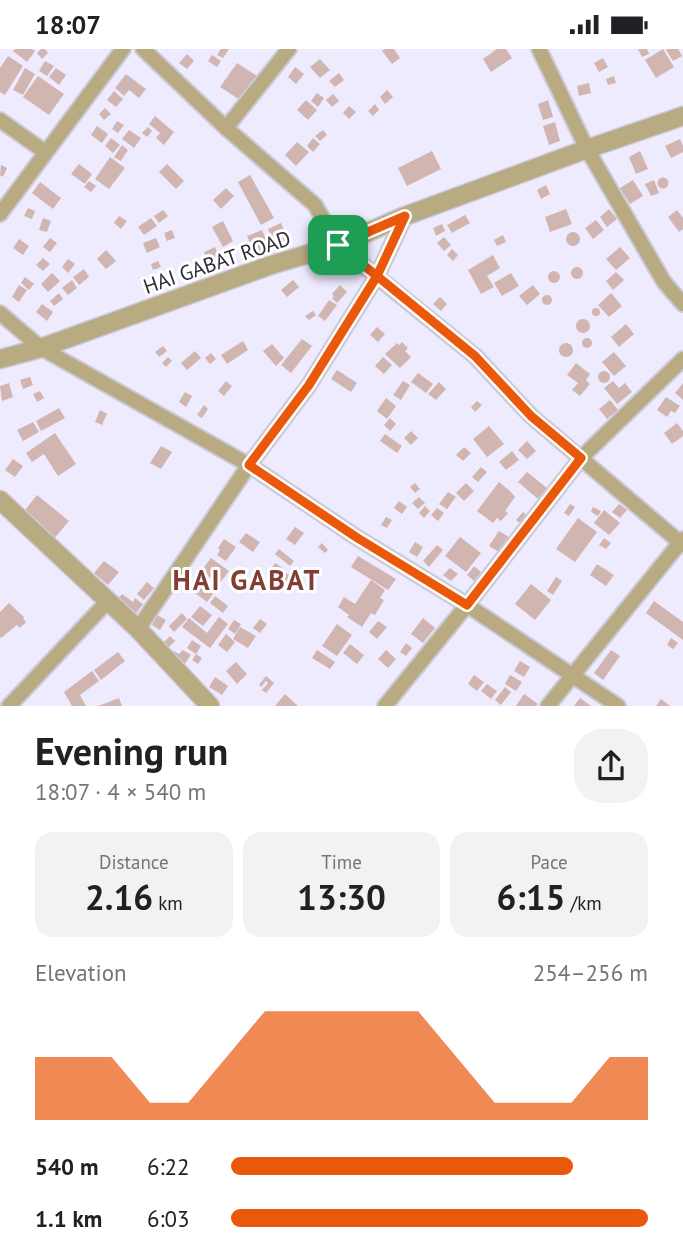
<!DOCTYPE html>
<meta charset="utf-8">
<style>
body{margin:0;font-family:"PT Sans",sans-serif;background:#f2f2f2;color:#202124;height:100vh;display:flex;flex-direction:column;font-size:26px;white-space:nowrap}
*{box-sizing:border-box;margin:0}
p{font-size:23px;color:#757577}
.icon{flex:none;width:38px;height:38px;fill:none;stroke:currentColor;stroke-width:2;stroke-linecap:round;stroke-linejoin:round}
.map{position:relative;height:657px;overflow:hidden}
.drawer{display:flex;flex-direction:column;background:#fff;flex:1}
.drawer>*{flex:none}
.pin{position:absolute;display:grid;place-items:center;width:60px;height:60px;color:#fff;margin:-30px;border-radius:14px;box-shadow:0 4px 10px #0006}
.round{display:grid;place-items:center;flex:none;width:74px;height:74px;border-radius:28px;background:#f2f2f2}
.headline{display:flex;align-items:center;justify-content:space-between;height:119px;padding:0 35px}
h1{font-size:38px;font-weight:700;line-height:52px}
.figures{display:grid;grid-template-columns:repeat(3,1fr);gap:10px;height:119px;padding:7px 35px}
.figures div{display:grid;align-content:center;border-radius:18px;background:#f2f2f2;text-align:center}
.figures b{font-size:35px;font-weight:700}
.figures small{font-size:19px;font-weight:400}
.figures p{font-size:19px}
.chart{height:196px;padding:14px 35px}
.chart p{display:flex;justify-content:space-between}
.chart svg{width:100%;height:126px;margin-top:7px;fill:#ea580c;opacity:.7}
ul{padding:0 35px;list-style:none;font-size:23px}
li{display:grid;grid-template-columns:112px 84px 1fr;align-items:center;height:52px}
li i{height:18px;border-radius:9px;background:#ea580c}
.status{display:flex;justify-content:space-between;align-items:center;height:49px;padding:0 35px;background:#fff;direction:ltr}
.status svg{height:19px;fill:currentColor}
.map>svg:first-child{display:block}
</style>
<div class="status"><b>18:07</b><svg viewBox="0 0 49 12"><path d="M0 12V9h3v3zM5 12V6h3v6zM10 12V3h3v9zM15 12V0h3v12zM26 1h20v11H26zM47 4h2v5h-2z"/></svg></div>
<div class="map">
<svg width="683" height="657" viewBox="0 0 683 657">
<rect width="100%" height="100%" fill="#efebff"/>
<g fill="#d1b5b0">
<polygon points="15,0 32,0 35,2 27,13 13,2"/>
<polygon points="41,0 45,0 48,4 42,10 37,4"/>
<polygon points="221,0 229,0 223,9 217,6"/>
<polygon points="385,0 394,0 400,9 392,15 382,2"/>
<polygon points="497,0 506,0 512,9 491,23 483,10"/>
<polygon points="638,0 647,0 649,5 642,8"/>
<polygon points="663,0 674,18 656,29 645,11"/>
<polygon points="667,0 678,0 682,7 673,12 666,1"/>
<polygon points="187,5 194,12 187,20 179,14"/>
<polygon points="212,6 221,12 217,18 208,12"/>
<polygon points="8,7 23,17 5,46 0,43 0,19"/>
<polygon points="603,9 608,18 599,23 594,14"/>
<polygon points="320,10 330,21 320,29 310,18"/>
<polygon points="45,12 54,17 47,27 39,22"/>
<polygon points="237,14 257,27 240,51 220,38"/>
<polygon points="295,18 304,25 296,35 288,28"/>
<polygon points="25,19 35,25 23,46 13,41"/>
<polygon points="56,19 66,26 59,36 49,28"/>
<polygon points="339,24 344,31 335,38 329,32"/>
<polygon points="126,25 146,40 139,49 129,41 124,47 115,39"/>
<polygon points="38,27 64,45 49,66 23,48"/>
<polygon points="614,27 616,34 608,36 606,30"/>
<polygon points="589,34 591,44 579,47 577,37"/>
<polygon points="387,41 393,48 385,55 380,48"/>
<polygon points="114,42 123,50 116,58 107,51"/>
<polygon points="317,44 324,49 318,58 311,52"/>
<polygon points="333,45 339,52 332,58 326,51"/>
<polygon points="306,51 317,61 308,71 297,61"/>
<polygon points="548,51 553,68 543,71 538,55"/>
<polygon points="375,55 379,61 373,67 368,62"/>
<polygon points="349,57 356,63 349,70 343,64"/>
<polygon points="105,59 111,65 104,71 99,65"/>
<polygon points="155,67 174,83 164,96 156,89 160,84 149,75"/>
<polygon points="117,72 124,76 118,84 112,80"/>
<polygon points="555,73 560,92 549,96 543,77"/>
<polygon points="97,77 108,85 102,94 91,86"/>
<polygon points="148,78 152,82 147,88 142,84"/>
<polygon points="129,81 141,89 134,99 122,90"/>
<polygon points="323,81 327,86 320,92 315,87"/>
<polygon points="111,89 120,96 113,104 105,97"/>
<polygon points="313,89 320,95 313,103 307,97"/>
<polygon points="680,90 683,97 683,103 671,109 665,97"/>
<polygon points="297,93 309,103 296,117 285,106"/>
<polygon points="122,96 128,101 121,112 114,108"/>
<polygon points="432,102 441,120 407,137 398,119"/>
<polygon points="640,102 648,120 636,125 629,108"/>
<polygon points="110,108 125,119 109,140 95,130"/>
<polygon points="79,115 92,125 85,135 71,125"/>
<polygon points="167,115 184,132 176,140 159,123"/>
<polygon points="1,116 7,119 3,128 0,126"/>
<polygon points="250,126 274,169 261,176 238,133"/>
<circle cx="663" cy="134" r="5.5"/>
<polygon points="633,131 643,147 630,155 620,139"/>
<polygon points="654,131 659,144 651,147 645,135"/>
<polygon points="89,132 96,137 91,143 84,138"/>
<polygon points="40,133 61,149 53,160 32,144"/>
<polygon points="546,136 550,145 541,150 537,141"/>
<polygon points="226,139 234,147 221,160 213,151"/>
<polygon points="28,159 35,162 32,170 24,167"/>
<polygon points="566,160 572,175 550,183 545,168"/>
<polygon points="609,160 617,170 607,178 600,168"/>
<polygon points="163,161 168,167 159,174 154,167"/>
<polygon points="677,161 683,169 683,180 679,183 668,168"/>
<polygon points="465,166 470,174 452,184 447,176"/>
<polygon points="119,167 127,172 121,180 114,174"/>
<polygon points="43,169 51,172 47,183 39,181"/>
<polygon points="151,169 157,177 144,186 138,178"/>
<polygon points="596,171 604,181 593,190 585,179"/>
<polygon points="223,172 233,192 223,198 212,178"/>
<polygon points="281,174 289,193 276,199 268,180"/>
<polygon points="442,175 445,182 436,187 433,179"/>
<polygon points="172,181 175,189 167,192 164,184"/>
<polygon points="262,181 270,200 255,206 247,187"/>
<circle cx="573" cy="190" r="7"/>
<polygon points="503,186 506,193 497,197 494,191"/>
<polygon points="444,188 451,196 444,202 437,194"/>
<polygon points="50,189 57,194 50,203 43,198"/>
<polygon points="156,189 160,198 147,204 143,194"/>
<polygon points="19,190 29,197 23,206 13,199"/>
<polygon points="215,198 219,207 207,212 204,203"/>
<polygon points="620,198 630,209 616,221 606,210"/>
<polygon points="452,200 458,206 453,212 447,206"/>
<polygon points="106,201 116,212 106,220 97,210"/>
<polygon points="493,206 500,219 487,227 494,238 481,245 468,221"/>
<polygon points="43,209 50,215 43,222 36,216"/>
<polygon points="68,210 75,215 68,224 62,218"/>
<polygon points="158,212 161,218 153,221 151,215"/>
<circle cx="577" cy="224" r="6"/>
<polygon points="84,220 89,228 79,236 73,228"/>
<circle cx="554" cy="228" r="6"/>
<polygon points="616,223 624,231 613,241 606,232"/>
<polygon points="52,224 60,232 48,243 41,235"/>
<polygon points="511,224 519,237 502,247 494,234"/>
<polygon points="25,228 34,235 29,241 21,234"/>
<polygon points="72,231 77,239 68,246 62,239"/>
<polygon points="293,231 299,238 287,248 281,241"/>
<polygon points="19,236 27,241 19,253 12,248"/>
<polygon points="340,236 347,243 337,254 332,249 334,247 332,245"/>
<polygon points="533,236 540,245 527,256 519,247"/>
<polygon points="59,244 63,250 54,257 50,252"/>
<polygon points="611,244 622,257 609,268 598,256"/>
<circle cx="547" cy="251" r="5"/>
<polygon points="440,248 447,255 441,262 433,255"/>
<polygon points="329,251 337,256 325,272 318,267"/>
<polygon points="42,255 53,263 47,272 36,263"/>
<circle cx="596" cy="263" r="4"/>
<polygon points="313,262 316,266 309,271 305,267"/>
<circle cx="583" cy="277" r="7"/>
<polygon points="626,275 634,285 619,298 611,288"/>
<polygon points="377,278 385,285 378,293 370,286"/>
<circle cx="587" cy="294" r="5"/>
<polygon points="302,290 312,297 291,324 281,316"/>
<polygon points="243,292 248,301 227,315 221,306"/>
<polygon points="402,293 408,299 405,302 411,308 400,319 385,305 397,294 399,296"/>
<circle cx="566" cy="301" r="7"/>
<polygon points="272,295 284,309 276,317 263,302"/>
<polygon points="163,297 167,302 159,308 155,303"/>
<polygon points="195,302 201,309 187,321 181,314"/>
<polygon points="614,303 626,317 614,327 602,313"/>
<polygon points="211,304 216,310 210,315 205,309"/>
<polygon points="168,308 172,312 166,318 162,314"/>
<polygon points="383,308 392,316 384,325 375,317"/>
<polygon points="576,314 590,325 586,331 590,335 580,347 572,341 578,334 567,326"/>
<polygon points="337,321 357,334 351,343 331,330"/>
<circle cx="604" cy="328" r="6"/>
<polygon points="418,324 433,335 426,344 411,333"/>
<polygon points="30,328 33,336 23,340 20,331"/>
<polygon points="226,332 232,337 224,347 218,342"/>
<polygon points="403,332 410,336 401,351 393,346"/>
<polygon points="613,332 619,339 625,334 632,343 617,355 604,339"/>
<polygon points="439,333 446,340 436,351 428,345"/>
<polygon points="9,334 13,348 2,352 0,337"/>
<polygon points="683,334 683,351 675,344"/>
<polygon points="40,342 44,349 37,353 33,345"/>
<polygon points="185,343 192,347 186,358 179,353"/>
<polygon points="666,348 680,357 675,364 671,362 667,368 657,361"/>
<polygon points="386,349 396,357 387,370 377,362"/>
<polygon points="610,351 618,361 607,370 599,360"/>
<polygon points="477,352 482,356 475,363 471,358"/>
<polygon points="204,356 208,360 202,369 197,366"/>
<polygon points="59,359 65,369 41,382 36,372"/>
<polygon points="100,361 107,365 102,376 95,373"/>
<polygon points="390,369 396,375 390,382 384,376"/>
<polygon points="33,373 39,383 23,392 17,381"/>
<polygon points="677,374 683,382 683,387 672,395 664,384"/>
<polygon points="489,377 504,395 487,408 473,390"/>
<polygon points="411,382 418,389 411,396 404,389"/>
<polygon points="55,384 76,415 58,427 44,405 32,413 26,404"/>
<polygon points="385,385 402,397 397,404 380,392"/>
<polygon points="527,392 536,402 527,410 518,401"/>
<polygon points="161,397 172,403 161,420 150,414"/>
<polygon points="464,398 471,404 463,412 456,406"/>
<polygon points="512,402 519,411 506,421 499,413"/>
<polygon points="13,410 23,417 15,428 5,421"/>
<polygon points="481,418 487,423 478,433 472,428"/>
<polygon points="527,423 547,439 538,450 518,433"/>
<polygon points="499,433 510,442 515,448 505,462 508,464 501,472 497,469 493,474 477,462"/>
<polygon points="415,434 420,440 415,444 410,438"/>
<polygon points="466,434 474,442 464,452 456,444"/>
<polygon points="448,443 456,448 447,460 439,455"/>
<polygon points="37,446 69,472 53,491 22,465"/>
<polygon points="419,448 425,454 418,460 412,454"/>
<polygon points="399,452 407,458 402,465 394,459"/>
<polygon points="570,455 575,458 569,467 564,464"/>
<polygon points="619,455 627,461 620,469 612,463"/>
<polygon points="425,457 430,462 424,469 419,464"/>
<polygon points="593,458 601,462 598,467 591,463"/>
<polygon points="437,459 444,464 438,472 431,466"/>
<polygon points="604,461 620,474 609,486 594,474"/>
<polygon points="523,463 528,467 521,475 516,471"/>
<polygon points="386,468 392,471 387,479 381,476"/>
<polygon points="578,469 597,483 575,513 556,500"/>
<polygon points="295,478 304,484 295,496 286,490"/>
<polygon points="499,482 509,488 499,503 489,497"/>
<polygon points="246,484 260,493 253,503 239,493"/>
<polygon points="460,488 481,504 466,523 445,507"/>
<polygon points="604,489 611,494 606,500 599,496"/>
<polygon points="224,490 236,498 226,512 217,506 220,501 218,499"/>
<polygon points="415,493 423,498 417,508 409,503"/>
<polygon points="322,494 328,501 325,504 318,498"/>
<polygon points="437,496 443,501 429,518 423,512"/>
<polygon points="279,500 294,512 290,517 275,505"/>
<polygon points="358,507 396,530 388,541 351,518"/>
<polygon points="211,509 229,522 219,535 201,522"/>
<polygon points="104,512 119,523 108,536 94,524"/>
<polygon points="275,514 283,519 278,527 270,522"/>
<polygon points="597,515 614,526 606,537 590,526"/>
<polygon points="474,517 481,523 474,532 467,526"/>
<polygon points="450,519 458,525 451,532 443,526"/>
<polygon points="286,524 294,529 290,536 282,530"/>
<polygon points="556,528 562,532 553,546 547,542"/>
<polygon points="371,531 385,541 380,549 384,551 375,566 371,564 362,578 347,568 349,566 338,558 344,548 355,555"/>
<polygon points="147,533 154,539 144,551 137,545"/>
<polygon points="197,533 213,545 207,553 191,541"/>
<polygon points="531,535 551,551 535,571 515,555"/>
<polygon points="122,545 133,553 135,549 143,555 134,567 115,554"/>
<polygon points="215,547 228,557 223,564 210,554"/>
<polygon points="654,552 683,573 683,591 646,564"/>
<polygon points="9,554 24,568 23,569 26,573 20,579 17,576 1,589 0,588 0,563"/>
<polygon points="200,557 212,566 203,577 191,568"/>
<polygon points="182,564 187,570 174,583 169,577"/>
<polygon points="157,566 166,571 160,581 152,576"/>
<polygon points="219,568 228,575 210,599 182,578 189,569 207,584"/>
<polygon points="423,569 435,579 423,594 411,585"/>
<polygon points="260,570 267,575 260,584 253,579"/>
<polygon points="234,571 241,575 235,585 228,580"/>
<polygon points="378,572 387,578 377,590 369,583"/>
<polygon points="337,575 352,586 337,607 322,597"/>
<polygon points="240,578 256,587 248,599 233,590"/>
<polygon points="226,585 235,593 227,603 218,596"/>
<polygon points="170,587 175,592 168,599 163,594"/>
<polygon points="671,589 678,594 673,600 667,596"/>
<polygon points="192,591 201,597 196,605 187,599"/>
<polygon points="406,594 412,599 406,607 400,603"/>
<polygon points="350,595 364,606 357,615 343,604"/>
<polygon points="172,601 179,605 183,601 191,606 182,619 167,609"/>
<polygon points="317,601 335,613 330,620 312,609"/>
<polygon points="386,601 396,610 388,619 378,610"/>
<polygon points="611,601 620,607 603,631 594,624"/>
<polygon points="118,603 125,612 101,631 94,621"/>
<polygon points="196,605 202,609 198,615 192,611"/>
<polygon points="520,612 530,618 524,628 514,622"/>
<polygon points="236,613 247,625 237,635 226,622"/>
<polygon points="92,622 99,632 80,646 86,657 72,657 64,643"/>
<polygon points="474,626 484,633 477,642 468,635"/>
<polygon points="510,626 522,633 516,642 505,635"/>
<polygon points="266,627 274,634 266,644 262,641 268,634 266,632 261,638 259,636"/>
<polygon points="215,628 228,637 222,646 209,638"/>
<polygon points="487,635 497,642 491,650 481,642"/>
<polygon points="505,638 511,643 501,656 495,651"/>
<polygon points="285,645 298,657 275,657"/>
<polygon points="524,645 538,655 536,657 516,657"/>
<polygon points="119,649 122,657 98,657"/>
<polygon points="580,649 591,657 574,657"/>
<polygon points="661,650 670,657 656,657"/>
</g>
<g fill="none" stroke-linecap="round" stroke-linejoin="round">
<g stroke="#ccc9db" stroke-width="18">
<g id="minor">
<polyline points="143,0 226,79 315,156 338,196 475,307 531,367 683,496"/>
<polyline points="539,0 587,100 664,233 683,255"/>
<polyline points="0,71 45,103"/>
<polyline points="226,79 289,0"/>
<polyline points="0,165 123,0"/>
<polyline points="0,264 41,299 249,416 356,488 467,556 618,657"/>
<polyline points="138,580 249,416 309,336 377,227 405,167"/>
<polyline points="9,657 108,552"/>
<polyline points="385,657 467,556 581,409 683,310"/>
<polyline points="548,657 683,490"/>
</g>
</g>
<g stroke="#ccc9db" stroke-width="21">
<g id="tertiary">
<polyline points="0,310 41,299 268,217 338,196 405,167 587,100 683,67"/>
<polyline points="0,451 138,580 210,657"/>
</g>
</g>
<use href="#minor" stroke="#b9ab81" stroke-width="14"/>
<use href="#tertiary" stroke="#b9ab81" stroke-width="18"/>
</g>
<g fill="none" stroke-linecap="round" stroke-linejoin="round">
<g stroke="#fff" stroke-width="14">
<polyline id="route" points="338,196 377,227 309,336 249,416 356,488 467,556 581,409 531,367 475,307 377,227 405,167 338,196"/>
</g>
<use href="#route" stroke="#ea580c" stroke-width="9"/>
</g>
<g text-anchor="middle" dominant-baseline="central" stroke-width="6" stroke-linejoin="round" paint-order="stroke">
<g font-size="21" fill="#2f2e37" stroke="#fff">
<text transform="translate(217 213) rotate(-19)">HAI GABAT ROAD</text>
</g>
<g font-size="28" font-weight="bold" letter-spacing="2" fill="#843d32" stroke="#fff">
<text x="247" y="530">HAI GABAT</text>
</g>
</g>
</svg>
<div class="pin" style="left:338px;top:196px;background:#1e9e55"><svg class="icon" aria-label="arrive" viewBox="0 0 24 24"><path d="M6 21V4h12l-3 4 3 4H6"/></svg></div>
</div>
<section class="drawer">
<div class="headline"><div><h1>Evening run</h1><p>18:07 · 4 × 540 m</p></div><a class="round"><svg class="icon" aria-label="share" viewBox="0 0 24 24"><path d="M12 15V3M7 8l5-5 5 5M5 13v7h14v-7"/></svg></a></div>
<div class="figures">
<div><p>Distance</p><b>2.16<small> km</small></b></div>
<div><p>Time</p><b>13:30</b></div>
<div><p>Pace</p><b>6:15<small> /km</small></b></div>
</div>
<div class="chart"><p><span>Elevation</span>254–256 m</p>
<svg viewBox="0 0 160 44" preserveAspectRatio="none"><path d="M0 44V22L10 22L20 22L30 38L40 38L50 22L60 6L70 6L80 6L90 6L100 6L110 22L120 38L130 38L140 38L150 22L160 22V44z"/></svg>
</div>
<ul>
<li><b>540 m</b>6:22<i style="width:82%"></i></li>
<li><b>1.1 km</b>6:03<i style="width:100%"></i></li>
</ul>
</section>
